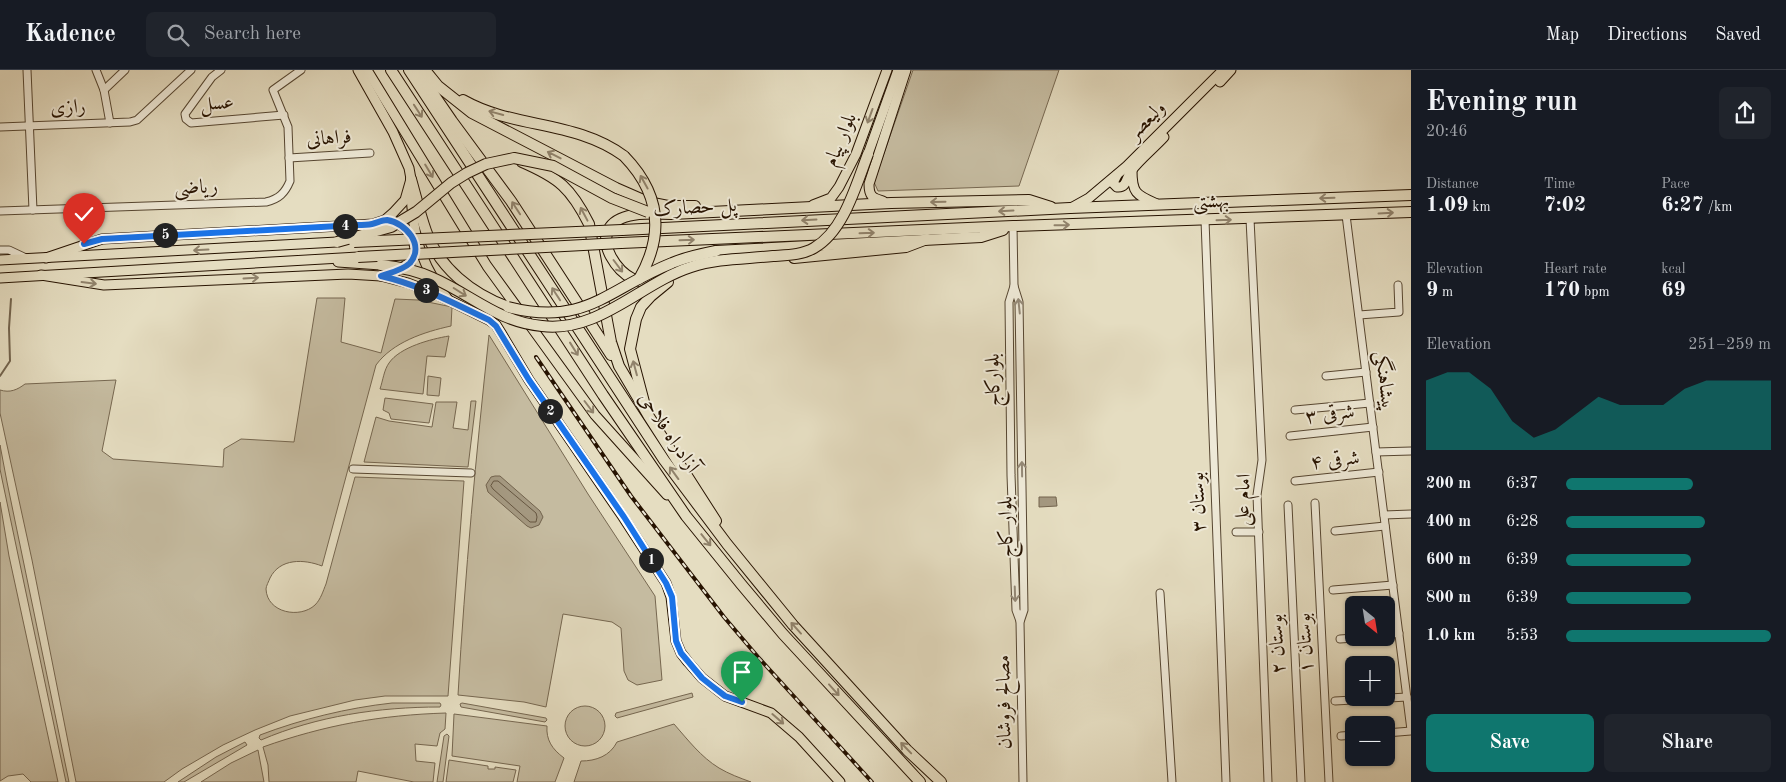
<!DOCTYPE html>
<meta charset="utf-8">
<style>
body{margin:0;font-family:"Old Standard TT",Amiri,serif;background:#20242c;color:#f1f3f6;height:100vh;display:flex;flex-direction:column;font-size:19px;white-space:nowrap}
*{box-sizing:border-box;margin:0}
p{font-size:16px;color:#9ea1a6}
.icon{flex:none;width:28px;height:28px;fill:none;stroke:currentColor;stroke-width:2;stroke-linecap:round;stroke-linejoin:round}
.map{position:relative;flex:1;overflow:hidden}
.sheet{display:flex;flex-direction:column;background:#171b24;width:375px}
.sheet>*{flex:none}
.needle{width:32px;rotate:150deg}
.tools{position:absolute;left:1345px;top:526px;display:grid;gap:10px}
.tools a{display:grid;place-items:center;width:50px;height:50px;border-radius:8px;background:#171b24;box-shadow:0 1px 4px #0004;font-size:25px}
.pin{position:absolute;display:grid;place-items:center;width:42px;height:42px;color:#fff;margin:-51px -21px;border-radius:50% 50% 50% 0;rotate:-45deg;box-shadow:0 0 5px #0007}
.pin .icon{rotate:45deg}
.km{position:absolute;width:25px;height:25px;margin:-12px;border-radius:50%;background:#222;color:#fff;font-size:14px;line-height:25px;text-align:center}
.round{display:grid;place-items:center;flex:none;width:52px;height:52px;border-radius:8px;background:#20242c}
.overview{display:flex;align-items:center;justify-content:space-between;height:85px;padding:0 15px}
h1{font-size:28px;font-weight:700;line-height:38px}
.metrics{display:grid;grid-template-columns:repeat(3,1fr);gap:8px;height:85px;padding:5px 15px}
.metrics div{display:grid;align-content:center}
.metrics b{font-size:21px;font-weight:700}
.metrics small{font-size:14px;font-weight:400}
.metrics p{font-size:14px}
.chart{height:140px;padding:10px 15px}
.chart p{display:flex;justify-content:space-between}
.chart svg{width:100%;height:90px;margin-top:5px;fill:#0f766e;opacity:.7}
.cta{display:flex;gap:10px;margin-top:auto;padding:10px 15px}
.cta a{flex:1;height:58px;border-radius:8px;background:#0f766e;color:#fff;font-size:20px;font-weight:700;line-height:58px;text-align:center}
.cta a+a{background:#20242c;color:#f1f3f6}
ul{padding:0 15px;list-style:none;font-size:16px}
li{display:grid;grid-template-columns:80px 60px 1fr;align-items:center;height:38px}
li i{height:12px;border-radius:6px;background:#0f766e}
header{display:flex;align-items:center;gap:30px;box-sizing:border-box;height:70px;padding:0 25px;background:#171b24;border-bottom:1px solid #363941}
header strong{font-size:24px}
nav{display:flex;gap:28px;margin-inline-start:auto;font-size:18px}
.search{width:350px;height:45px;background:#20242c;display:flex;align-items:center;gap:12px;box-sizing:border-box;padding:0 18px;border-radius:8px;color:#9ea1a6;font-size:19px}
main{display:flex;flex:1;min-height:0}
.map>svg:first-child{display:block}
</style>
<header>
<strong>Kadence</strong>
<div class="search"><svg class="icon" aria-label="search" viewBox="0 0 24 24"><circle cx="10" cy="10" r="6"/><path d="M15 15l6 6"/></svg>Search here</div>
<nav><a>Map</a><a>Directions</a><a>Saved</a></nav>
</header>
<main>
<div class="map">
<svg width="1411" height="712" viewBox="0 0 1411 712">
<rect width="100%" height="100%" fill="#e5ddc1"/>
<filter id="stains"><feTurbulence type="fractalNoise" baseFrequency=".004" numOctaves="4"/><feColorMatrix values="0 0 0 0 .2 0 0 0 0 .09 0 0 0 0 .02 0 0 0 .5 -.17"/></filter>
<radialGradient id="worn" r=".72"><stop offset=".6" stop-color="#630" stop-opacity="0"/><stop offset="1" stop-color="#630" stop-opacity=".3"/></radialGradient>
<g fill="#c5bba0" stroke="#766750">
<polygon points="913,0 1059,0 1019,116 878,121 874,112"/>
<path d="M317 228H345L341 272 381 283 395 229 418 230 452 237 451 256C424 262 393 272 376 295L322 496C304 489 280 488 270 508 269 511 266 516 266 519 267 543 300 549 315 535 321 529 323 521 326 514L355 407 464 411 448 626H385L355 630 290 646 255 660 223 675 182 699 164 712H76L32 490 0 343V320C10 323 17 320 25 314L116 310 102 381 113 389 223 397 224 379 241 369 294 372Z"/>
<path d="M489 265 588 424 655 526 662 610 637 615 628 610 624 601 621 558 612 552 563 544 546 637 524 632 458 625C465 504 476 385 489 265Z"/>
<path d="M449 266 445 287 427 286 423 324 380 319C383 310 384 300 389 293 400 277 431 269 449 266Z"/>
<polygon points="428,306 441,308 439,326 427,325"/>
<polygon points="385,328 433,334 429,353 391,349 389,343 383,340"/>
<polygon points="471,331 476,331 468,397 364,392 376,347 389,351 432,357 436,332 457,332 453,358 468,360"/>
<polygon points="0,375 7,412 69,712 66,712 2,409 0,399"/>
<polygon points="0,432 9,486 58,712 31,712 23,704 8,706 0,711"/>
<polygon points="692,623 693,627 617,648 615,646 616,643"/>
<path d="M392 633H440L441 635 440 637C379 637 317 646 261 670L259 668 260 665C302 649 347 638 392 633Z"/>
<polygon points="462,633 546,648 547,650 545,652 461,637 460,634"/>
<circle cx="585" cy="656" r="20"/>
<path d="M446 643 445 659 440 663 437 676 415 674 416 691 435 693 433 712H414L358 701 356 712H269L268 695 263 677C325 655 381 645 446 643Z"/>
<path d="M454 644 547 656C546 670 552 679 564 688L555 712H517L520 696 452 686Z"/>
<path d="M674 654C688 670 701 687 719 698 729 704 740 708 751 712H574L581 691C596 691 610 686 617 672Z"/>
<polygon points="447,664 449,666 443,712 437,712 444,666"/>
<polygon points="245,672 247,675 184,712 178,712 216,687"/>
<polygon points="258,680 264,712 201,712 231,693"/>
<polygon points="449,690 488,696 488,699 495,699 495,697 516,700 513,712 446,712"/>
</g>
<g fill="#a49880" stroke="#72634d">
<polygon points="495,406 500,406 540,441 543,447 539,455 531,458 527,456 488,422 486,415 491,407"/>
<polygon points="1039,427 1056,427 1057,436 1039,437"/>
</g>
<g fill="none" stroke-linecap="round" stroke-linejoin="round">
<polygon stroke="#665640" stroke-width="1" points="494,411 498,411 536,443 537,447 536,452 530,452 493,419 491,416"/>
<polyline stroke="#72634d" stroke-width="2" points="0,306 10,291 9,258 11,229"/>
<g stroke="#564631" stroke-width="9">
<g id="minor">
<polyline points="27,0 33,140"/>
<polyline points="96,0 104,20 110,53"/>
<polyline points="221,0 212,7 185,44 186,49 191,53 284,45"/>
<polyline points="104,20 125,0"/>
<polyline points="0,57 130,52 137,50 191,0"/>
<polyline points="289,88 370,83"/>
<path d="M0 141 266 132C279 129 285 123 290 111L288 57 273 20 301 0"/>
<polyline points="1346,145 1411,660"/>
<polyline points="1250,149 1262,390 1257,425 1268,712"/>
<polyline points="1205,150 1226,712"/>
<polyline points="1013,156 1014,216 1009,232 1011,405 1016,540 1020,551"/>
<polyline points="0,180 9,180 26,188"/>
<polyline points="1014,216 1019,232 1024,540 1020,552 1023,712"/>
<polyline points="1359,245 1399,242 1398,215"/>
<polyline points="1326,306 1366,302"/>
<polyline points="1295,340 1370,333"/>
<polyline points="1290,366 1373,357"/>
<polyline points="1376,382 1411,381"/>
<polyline points="353,399 471,403"/>
<polyline points="1295,411 1379,402"/>
<polyline points="1315,433 1329,712"/>
<polyline points="1288,435 1301,712"/>
<polyline points="1384,445 1411,444"/>
<polyline points="1335,461 1385,456"/>
<polyline points="1236,462 1259,462"/>
<polyline points="1333,520 1393,515"/>
<polyline points="1160,523 1172,712"/>
<polyline points="1386,565 1399,563"/>
<polyline points="1340,569 1354,568"/>
<polyline points="1335,631 1407,627"/>
<polyline points="1386,663 1411,661"/>
<polyline points="1341,666 1354,665"/>
</g>
</g>
<g stroke="#271301" stroke-width="11">
<g id="major">
<polyline points="367,0 487,196 595,345 667,425"/>
<polyline points="1220,12 1231,0"/>
<polyline points="868,84 898,0"/>
<path d="M1132 101C1132 124 1137 125 1157 134"/>
<path d="M1117 105 1113 113 1117 117C1127 118 1126 108 1131 101 1140 89 1154 78 1164 67"/>
<path d="M411 120C412 162 420 194 447 228"/>
<path d="M883 131C872 128 869 126 869 114L906 0"/>
<polyline points="813,135 831,128 839,117 856,84 887,0"/>
<polyline points="1071,138 1089,128 1127,96 1223,0"/>
<polyline points="46,188 102,169 357,155 373,154 385,150 393,143 405,130 411,109 409,98 393,62 358,0"/>
<polyline points="0,190 337,172"/>
<polyline points="338,192 381,195"/>
<polyline points="41,205 104,215 348,204 381,206 408,213 436,224 489,250 496,255 501,263 529,310 623,447 666,513 671,527 676,571 681,583 688,592 702,608 725,626 771,643 799,667 840,712"/>
<path d="M381 206 393 202 410 193 415 178C412 165 407 156 392 152"/>
<polyline points="0,208 358,187"/>
</g>
</g>
<g stroke="#271301" stroke-width="12">
<g id="highway">
<polyline points="391,0 603,325 686,446 741,514 783,564 920,712"/>
<polyline points="409,0 664,390 727,474 793,555 907,680 941,712"/>
<polyline points="417,0 452,51 511,131 611,285"/>
<polyline points="425,0 438,16 472,43 616,118 648,132 668,136 695,136"/>
<path d="M463 30C514 59 575 50 624 86"/>
<path d="M522 92C559 108 571 118 589 154L611 272 619 296 648 345 716 451"/>
<path d="M411 109C416 127 420 144 426 161 439 198 472 224 508 237"/>
<polyline points="622,160 1070,138 1411,125"/>
<polyline points="621,173 1013,156 1411,142"/>
<polyline points="716,181 981,167 1003,160"/>
<polyline points="794,188 906,177 927,169"/>
<path d="M659 212C651 213 641 212 633 209 617 201 598 175 610 157 621 141 655 143 672 144L891 133 1029 130 1051 137"/>
<polyline points="644,332 630,279 636,249 641,237 651,226 668,212"/>
</g>
</g>
<use href="#minor" stroke="#eee9d7" stroke-width="7"/>
<use href="#major" stroke="#e5ddc1" stroke-width="9"/>
<use href="#highway" stroke="#e5ddc1" stroke-width="10"/>
<g stroke="#271301" stroke-width="4">
<polyline id="rail" points="536,287 631,426 724,547 758,587 872,712"/>
</g>
<use href="#rail" stroke="#eee9d7" stroke-width="2" stroke-dasharray="5.5" stroke-linecap="butt"/>
<g stroke="#271301" stroke-width="12" stroke-linecap="butt">
<g id="highway-bridge">
<path d="M624 86C660 123 665 164 639 209"/>
<polyline points="337,172 391,157 416,142 451,113 467,103 486,94 514,88 553,96 612,128 648,142"/>
<polyline points="354,172 622,160"/>
<polyline points="358,187 621,173"/>
<path d="M381 195C400 197 416 200 433 208 472 225 498 252 542 256 599 263 641 213 691 197 718 188 746 189 773 186 787 185 802 185 814 178 844 161 856 115 868 84"/>
<path d="M508 237C586 257 607 219 672 193 686 187 701 184 716 181"/>
</g>
</g>
<use href="#highway-bridge" stroke="#e5ddc1" stroke-width="10"/>
</g>
<defs><path id="oneway-shaft" d="M-6 0H5M1.5-3L5.5 0L1.5 3" fill="none" stroke-width="1.6" stroke-linecap="round" stroke-linejoin="round" transform="scale(1.25)"/></defs>
<g stroke="#90826b">
<use href="#oneway-shaft" transform="translate(418 41) rotate(57)"/>
<use href="#oneway-shaft" transform="translate(496 43) rotate(-165)"/>
<use href="#oneway-shaft" transform="translate(870 46) rotate(110)"/>
<use href="#oneway-shaft" transform="translate(554 85) rotate(-153)"/>
<use href="#oneway-shaft" transform="translate(429 101) rotate(59)"/>
<use href="#oneway-shaft" transform="translate(644 112) rotate(-119)"/>
<use href="#oneway-shaft" transform="translate(1327 128) rotate(178)"/>
<use href="#oneway-shaft" transform="translate(938 132) rotate(179)"/>
<use href="#oneway-shaft" transform="translate(516 138) rotate(-123)"/>
<use href="#oneway-shaft" transform="translate(1006 141) rotate(177)"/>
<use href="#oneway-shaft" transform="translate(1386 143) rotate(-3)"/>
<use href="#oneway-shaft" transform="translate(584 144) rotate(-118)"/>
<use href="#oneway-shaft" transform="translate(809 150) rotate(177)"/>
<use href="#oneway-shaft" transform="translate(1224 150) rotate(-2)"/>
<use href="#oneway-shaft" transform="translate(1062 155) rotate(-1)"/>
<use href="#oneway-shaft" transform="translate(867 163) rotate(-2)"/>
<use href="#oneway-shaft" transform="translate(687 170) rotate(-2)"/>
<use href="#oneway-shaft" transform="translate(201 180) rotate(177)"/>
<use href="#oneway-shaft" transform="translate(618 196) rotate(53)"/>
<use href="#oneway-shaft" transform="translate(251 208) rotate(-3)"/>
<use href="#oneway-shaft" transform="translate(89 213) rotate(7)"/>
<use href="#oneway-shaft" transform="translate(460 222) rotate(32)"/>
<use href="#oneway-shaft" transform="translate(556 224) rotate(-123)"/>
<use href="#oneway-shaft" transform="translate(574 279) rotate(58)"/>
<use href="#oneway-shaft" transform="translate(635 298) rotate(-105)"/>
<use href="#oneway-shaft" transform="translate(589 337) rotate(53)"/>
<use href="#oneway-shaft" transform="translate(674 403) rotate(-126)"/>
<use href="#oneway-shaft" transform="translate(706 470) rotate(51)"/>
<use href="#oneway-shaft" transform="translate(796 558) rotate(-132)"/>
<use href="#oneway-shaft" transform="translate(834 620) rotate(48)"/>
<use href="#oneway-shaft" transform="translate(778 649) rotate(41)"/>
<use href="#oneway-shaft" transform="translate(906 678) rotate(-134)"/>
</g>
<g stroke="#948977">
<use href="#oneway-shaft" transform="translate(1019 236) rotate(-96)"/>
<use href="#oneway-shaft" transform="translate(1022 399) rotate(-91)"/>
<use href="#oneway-shaft" transform="translate(1015 524) rotate(88)"/>
</g>
<g fill="none" stroke-linecap="round" stroke-linejoin="round">
<g stroke="#fff" stroke-width="10">
<path id="route" d="M84 174 102 169 357 155C362 155 367 155 372 154 377 153 382 150 387 150 406 153 425 175 410 193 403 200 390 203 381 206 420 215 453 233 489 250L496 256 529 310 624 447 666 513 672 527 676 571 681 583 702 608 712 616 725 626 742 632"/>
</g>
<use href="#route" stroke="#1a73e8" stroke-width="6"/>
</g>
<g text-anchor="middle" dominant-baseline="central" stroke-width="4" stroke-linejoin="round" paint-order="stroke">
<g font-size="20" fill="#271301" stroke="#eee9d7">
<text transform="translate(217 34) rotate(-4)">عسل</text>
<text transform="translate(68 38) rotate(-3)">رازی</text>
<text transform="translate(1147 51) rotate(-45)">ولیعصر</text>
<text transform="translate(329 69) rotate(-4)">فراهانی</text>
<text transform="translate(841 70) rotate(-67)">بلوار پیام</text>
<text transform="translate(196 118) rotate(-2)">ریاضی</text>
<text transform="translate(1211 132) rotate(-2)">بهشتی</text>
<text transform="translate(695 138) rotate(-3)">پل حصارک</text>
<text transform="translate(994 310) rotate(-91)">بلوارکاج</text>
<text transform="translate(1384 311) rotate(83)">پیشاهنگی</text>
<text transform="translate(1330 345) rotate(-7)">۳ شرقی</text>
<text transform="translate(668 363) rotate(56)">آزادراه فلاحی</text>
<text transform="translate(1335 391) rotate(-6)">۴ شرقی</text>
<text transform="translate(1244 430) rotate(-88)">امام علی</text>
<text transform="translate(1199 432) rotate(-92)">بوستان ۳</text>
<text transform="translate(1007 457) rotate(-91)">بلوار کاج</text>
<text transform="translate(1306 573) rotate(-93)">بوستان ۱</text>
<text transform="translate(1278 574) rotate(-93)">بوستان ۲</text>
<text transform="translate(1005 632) rotate(-91)">مصالح فروشان</text>
</g>
</g>
<rect width="100%" height="100%" filter="url(#stains)"/>
<rect width="100%" height="100%" fill="url(#worn)"/>
</svg>
<div class="tools">
<a><svg class="needle" viewBox="-14 -14 28 28"><path d="M0-13l5 13h-10z" fill="#e53935"/><path d="M0 13l5-13h-10z" fill="#9ea1a6"/></svg></a>
<a>+</a>
<a>−</a>
</div>
<div class="pin" style="left:742px;top:632px;background:#1e9e55"><svg class="icon" aria-label="arrive" viewBox="0 0 24 24"><path d="M6 21V4h12l-3 4 3 4H6"/></svg></div>
<div class="pin" style="left:84px;top:174px;background:#d93025"><svg class="icon" aria-label="check" viewBox="0 0 24 24"><path d="M5 12l5 5 9-10"/></svg></div>
<b class="km" style="left:651px;top:490px">1</b>
<b class="km" style="left:550px;top:341px">2</b>
<b class="km" style="left:426px;top:220px">3</b>
<b class="km" style="left:345px;top:156px">4</b>
<b class="km" style="left:165px;top:165px">5</b>
</div>
<section class="sheet">
<div class="overview"><div><h1>Evening run</h1><p>20:46</p></div><a class="round"><svg class="icon" aria-label="share" viewBox="0 0 24 24"><path d="M12 15V3M7 8l5-5 5 5M5 13v7h14v-7"/></svg></a></div>
<div class="metrics">
<div><p>Distance</p><b>1.09<small> km</small></b></div>
<div><p>Time</p><b>7:02</b></div>
<div><p>Pace</p><b>6:27<small> /km</small></b></div>
</div>
<div class="metrics">
<div><p>Elevation</p><b>9<small> m</small></b></div>
<div><p>Heart rate</p><b>170<small> bpm</small></b></div>
<div><p>kcal</p><b>69</b></div>
</div>
<div class="chart"><p><span>Elevation</span>251–259 m</p>
<svg viewBox="0 0 160 44" preserveAspectRatio="none"><path d="M0 44V10L10 6L20 6L30 14L40 30L50 38L60 34L70 26L80 18L90 22L100 22L110 22L120 14L130 10L140 10L150 10L160 10V44z"/></svg>
</div>
<ul>
<li><b>200 m</b>6:37<i style="width:62%"></i></li>
<li><b>400 m</b>6:28<i style="width:68%"></i></li>
<li><b>600 m</b>6:39<i style="width:61%"></i></li>
<li><b>800 m</b>6:39<i style="width:61%"></i></li>
<li><b>1.0 km</b>5:53<i style="width:100%"></i></li>
</ul>
<div class="cta"><a>Save</a><a>Share</a></div>
</section>
</main>
